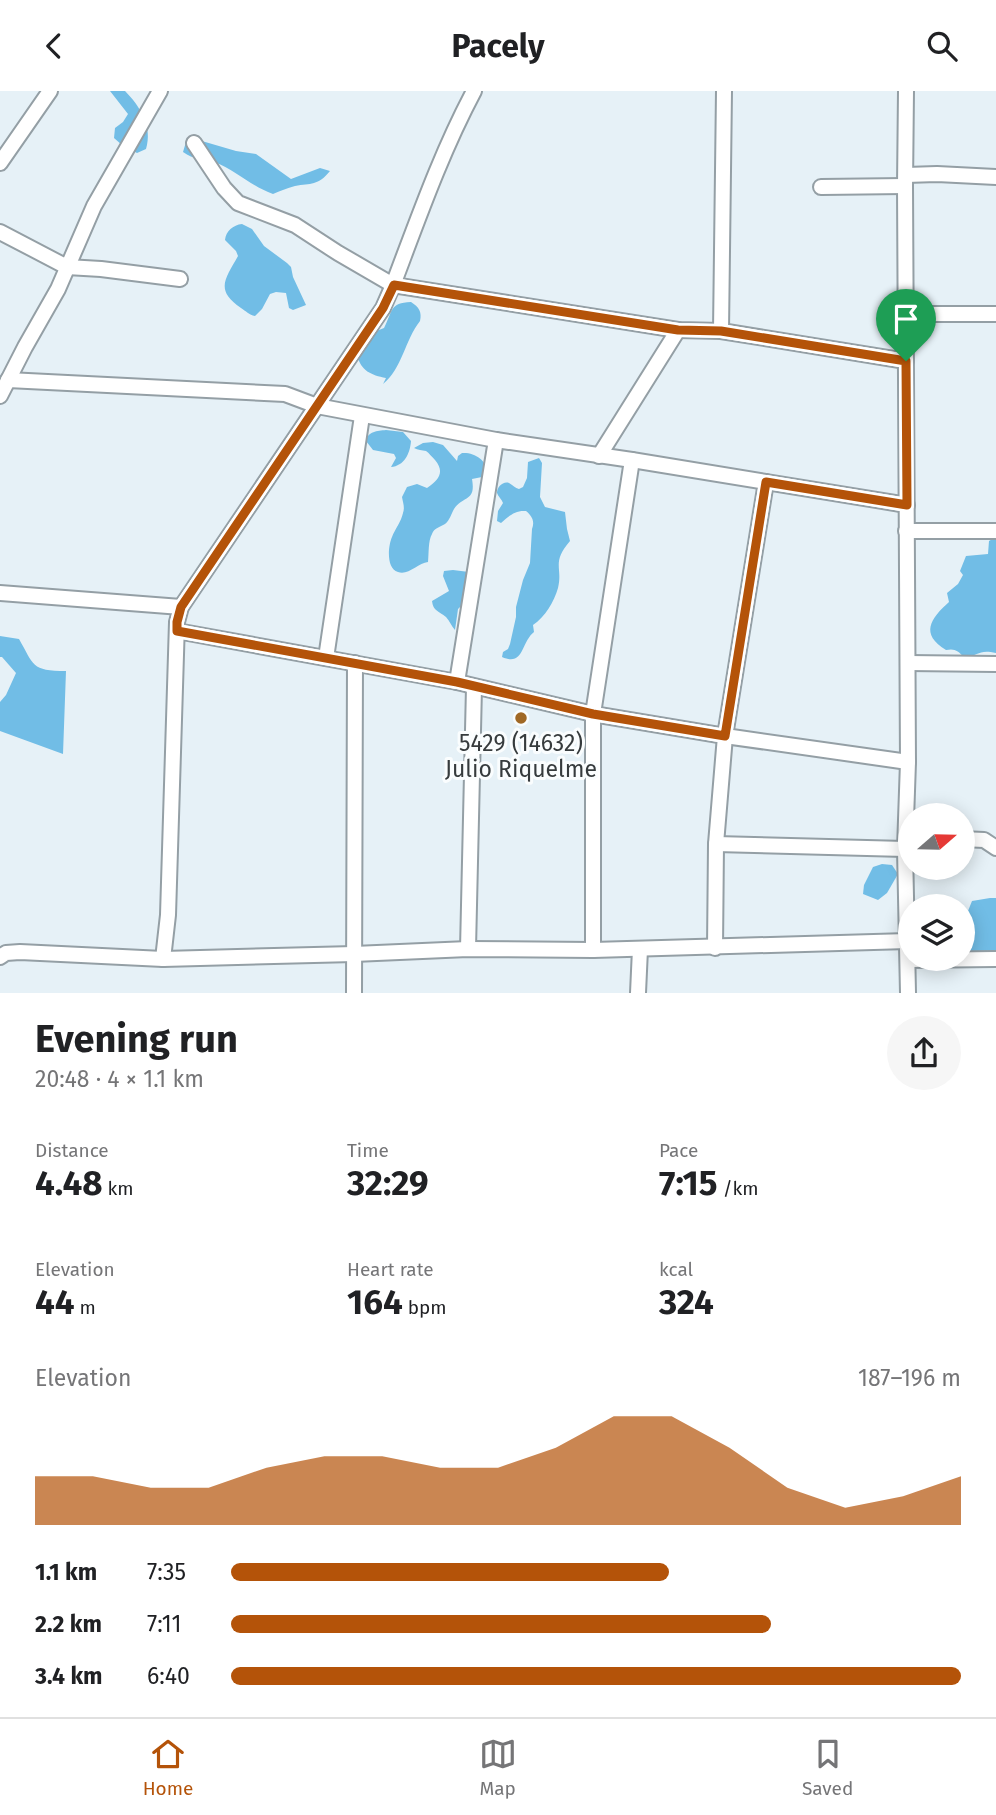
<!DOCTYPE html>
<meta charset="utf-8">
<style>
body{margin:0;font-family:"Fira Sans",sans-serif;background:#f6f6f6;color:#202124;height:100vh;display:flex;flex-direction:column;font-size:26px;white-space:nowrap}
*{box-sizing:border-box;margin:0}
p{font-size:23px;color:#757577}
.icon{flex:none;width:38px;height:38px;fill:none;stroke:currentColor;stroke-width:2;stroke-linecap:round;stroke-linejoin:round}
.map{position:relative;height:902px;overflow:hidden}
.drawer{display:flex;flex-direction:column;background:#fff;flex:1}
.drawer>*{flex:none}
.needle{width:46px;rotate:70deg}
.fabs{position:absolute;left:898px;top:712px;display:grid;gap:14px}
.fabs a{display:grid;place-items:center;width:77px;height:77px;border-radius:50%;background:#fff;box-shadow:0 4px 18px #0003;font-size:35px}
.pin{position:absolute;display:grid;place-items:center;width:60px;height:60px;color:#fff;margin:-72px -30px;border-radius:50% 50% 50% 0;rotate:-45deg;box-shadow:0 0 7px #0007}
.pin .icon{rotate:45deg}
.round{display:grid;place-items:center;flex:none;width:74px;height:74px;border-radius:37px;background:#f6f6f6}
.head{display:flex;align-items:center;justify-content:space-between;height:119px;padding:0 35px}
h1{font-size:38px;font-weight:700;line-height:52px}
.figures{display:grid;grid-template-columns:repeat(3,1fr);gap:10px;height:119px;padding:7px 35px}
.figures div{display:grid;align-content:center}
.figures b{font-size:35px;font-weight:700}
.figures small{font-size:19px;font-weight:400}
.figures p{font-size:19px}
.chart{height:196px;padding:14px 35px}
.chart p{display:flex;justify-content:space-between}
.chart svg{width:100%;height:126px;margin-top:7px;fill:#b45309;opacity:.7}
ul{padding:0 35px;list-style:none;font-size:23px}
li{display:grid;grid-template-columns:112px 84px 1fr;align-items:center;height:52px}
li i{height:18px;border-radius:9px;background:#b45309}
header{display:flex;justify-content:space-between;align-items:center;height:91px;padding:0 35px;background:#fff;font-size:32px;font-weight:700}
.tabs{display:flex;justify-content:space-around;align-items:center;height:98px;border-top:2px solid #e0e0e0;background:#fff;font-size:19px;color:#757577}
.tabs a{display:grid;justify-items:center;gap:4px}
.tabs .selected{color:#b45309}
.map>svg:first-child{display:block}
</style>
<header><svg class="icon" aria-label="back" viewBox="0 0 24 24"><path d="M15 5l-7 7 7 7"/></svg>Pacely<svg class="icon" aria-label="search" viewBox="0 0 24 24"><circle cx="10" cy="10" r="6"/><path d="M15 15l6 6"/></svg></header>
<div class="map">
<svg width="996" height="902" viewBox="0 0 996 902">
<rect width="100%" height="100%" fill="#e6f1f7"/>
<g fill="#71bde6">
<path d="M110 0H125C140 15 153 36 146 58L137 62 122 54 114 47 115 37 123 31 128 23Z"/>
<path d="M195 48 236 60 256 63 291 88 320 77 330 80C318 95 311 92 295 95 287 97 280 100 273 103 252 96 236 79 214 71 202 67 194 69 183 61L186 51Z"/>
<path d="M242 133 252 138 264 155 287 172 291 176 293 186 306 214 293 219 289 217 286 202 276 201 270 203 262 218 255 225C249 224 246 220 241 217 214 199 226 187 238 165L236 160 225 149C226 140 233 134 242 133Z"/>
<path d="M411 211C419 216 422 221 420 230 405 249 402 278 383 293L386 287C371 284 361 280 357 264L369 243 384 237C393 220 389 212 411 211Z"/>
<path d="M386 339 403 341 411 350C410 363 404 375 391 376L396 367 394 363 373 359 366 350C368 340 377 340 386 339Z"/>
<path d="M433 351 443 354 457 370 458 365 462 362C475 361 488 370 487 383L482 386 472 388C476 411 464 404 454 418 451 423 450 429 445 433 440 436 434 437 432 443 428 450 429 462 428 471 418 472 408 485 398 481 386 478 388 455 392 446 395 438 401 431 403 422 405 416 403 412 402 406L407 396 417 393 427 397C439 389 445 381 435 369 432 366 429 362 426 360 422 359 418 359 414 357L423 352Z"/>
<path d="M539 367 542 372 540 406 545 416 565 421 567 438 570 450C551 472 563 476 558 497 554 511 545 526 533 534L534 541C521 551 524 576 502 566L503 561 508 558 510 553 516 526V516L523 489 530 472 532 438C535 430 532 425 526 420 515 419 509 425 501 432L497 430 498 420 503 412C502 409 498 405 497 402 497 396 503 390 509 392 513 394 515 397 519 398L523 396 527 387 528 371Z"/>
<path d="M996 446V562C978 558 980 565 964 566 958 560 955 557 946 559 920 543 930 528 949 511L947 502 958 493 963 484 960 480 966 465 988 463 989 450Z"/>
<path d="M453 479 469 481 465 511 458 518 455 539C451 535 450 530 446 526 439 520 433 520 432 510L449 500 443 485 444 480Z"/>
<path d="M0 545 19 548C34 574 31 580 66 580L63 663 0 640V611L6 604 16 582 2 566H0Z"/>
<polygon points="882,773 892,774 898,783 887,802 878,809 863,803 864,794 873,776"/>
<polygon points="990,807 996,807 996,867 973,865 963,851 962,835 972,810"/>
</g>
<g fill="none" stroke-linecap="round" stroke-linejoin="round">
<g stroke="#949fa5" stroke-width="18">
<g id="minor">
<polyline points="906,0 905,95 908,671 905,758 908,902"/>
<path d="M194 52 224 97 238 112 295 134 338 162 393 194C418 128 441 62 474 0"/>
<polyline points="0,72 50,0"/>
<polyline points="906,84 937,83 996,86"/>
<polyline points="821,96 905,95"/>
<polyline points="0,141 67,176 101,178 180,188"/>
<polyline points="906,223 996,223"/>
<polyline points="721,240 724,0"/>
<polyline points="8,289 285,303 317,315 496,349 632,369 907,414"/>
<polyline points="0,305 25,256 58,198 94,115 160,0"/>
<polyline points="599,365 678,239"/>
<polyline points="906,440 996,440"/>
<polyline points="0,502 181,516"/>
<polyline points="177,540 457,591 593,623 725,645 908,671"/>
<polyline points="326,567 362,325"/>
<polyline points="908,572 996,573"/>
<polyline points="457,591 496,349"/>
<polyline points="962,748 984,749 996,757"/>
<polyline points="716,753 905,758"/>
<polyline points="715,857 716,753 725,645 766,391"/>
<polyline points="468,858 474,596"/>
<polyline points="593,859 593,623 632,369"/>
<polyline points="0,866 6,862 20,861 163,868 354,863 468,858 593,859 908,850"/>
<polyline points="163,868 168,824 177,531 181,516 383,217 393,194 678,239 721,240 906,270"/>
<polyline points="908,869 996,868"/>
<polyline points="354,902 355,572"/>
<polyline points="638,902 640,858"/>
</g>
</g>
<use href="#minor" stroke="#fff" stroke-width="14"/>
</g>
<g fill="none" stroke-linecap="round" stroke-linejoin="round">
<g stroke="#fff" stroke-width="14">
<polygon id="route" points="394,194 678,239 721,240 906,270 907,414 766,391 725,645 593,623 457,591 177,540 177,531 181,516 383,217"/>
</g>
<use href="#route" stroke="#b45309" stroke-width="9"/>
</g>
<circle fill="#a06825" stroke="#fafdfe" stroke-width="2.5" cx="521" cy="627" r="7"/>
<g text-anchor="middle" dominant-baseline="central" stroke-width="6" stroke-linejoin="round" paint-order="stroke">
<g font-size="23" fill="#363b3d" stroke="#fafdfe">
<text x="521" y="652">5429 (14632)<tspan x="521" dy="26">Julio Riquelme</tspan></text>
</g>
</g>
</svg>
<div class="fabs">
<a><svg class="needle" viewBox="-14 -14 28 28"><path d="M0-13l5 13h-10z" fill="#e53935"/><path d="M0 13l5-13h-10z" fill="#757577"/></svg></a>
<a><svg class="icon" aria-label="layers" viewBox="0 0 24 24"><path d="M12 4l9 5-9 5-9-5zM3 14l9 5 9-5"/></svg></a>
</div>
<div class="pin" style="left:906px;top:270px;background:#1e9e55"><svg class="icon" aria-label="arrive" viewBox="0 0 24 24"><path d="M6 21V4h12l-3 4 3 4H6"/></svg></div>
</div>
<section class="drawer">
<div class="head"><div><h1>Evening run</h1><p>20:48 · 4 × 1.1 km</p></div><a class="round"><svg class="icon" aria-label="share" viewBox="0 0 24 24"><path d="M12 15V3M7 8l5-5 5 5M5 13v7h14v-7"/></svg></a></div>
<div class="figures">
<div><p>Distance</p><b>4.48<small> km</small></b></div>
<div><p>Time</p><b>32:29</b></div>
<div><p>Pace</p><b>7:15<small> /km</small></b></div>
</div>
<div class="figures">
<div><p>Elevation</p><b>44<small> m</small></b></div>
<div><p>Heart rate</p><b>164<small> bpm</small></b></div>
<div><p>kcal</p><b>324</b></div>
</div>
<div class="chart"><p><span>Elevation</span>187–196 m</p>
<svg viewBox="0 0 160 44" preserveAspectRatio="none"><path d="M0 44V27L10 27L20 31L30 31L40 24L50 20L60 20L70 24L80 24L90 17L100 6L110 6L120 17L130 31L140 38L150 34L160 27V44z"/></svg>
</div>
<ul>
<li><b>1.1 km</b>7:35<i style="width:60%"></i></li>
<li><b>2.2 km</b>7:11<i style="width:74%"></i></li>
<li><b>3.4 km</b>6:40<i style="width:100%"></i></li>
</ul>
</section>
<nav class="tabs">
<a class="selected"><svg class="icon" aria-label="home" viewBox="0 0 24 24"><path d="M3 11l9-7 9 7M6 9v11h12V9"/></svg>Home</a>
<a><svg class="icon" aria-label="map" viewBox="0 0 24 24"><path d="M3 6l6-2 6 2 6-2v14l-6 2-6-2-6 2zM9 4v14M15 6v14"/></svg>Map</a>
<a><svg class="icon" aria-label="saved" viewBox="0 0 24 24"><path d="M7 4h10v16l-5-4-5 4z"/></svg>Saved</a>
</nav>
